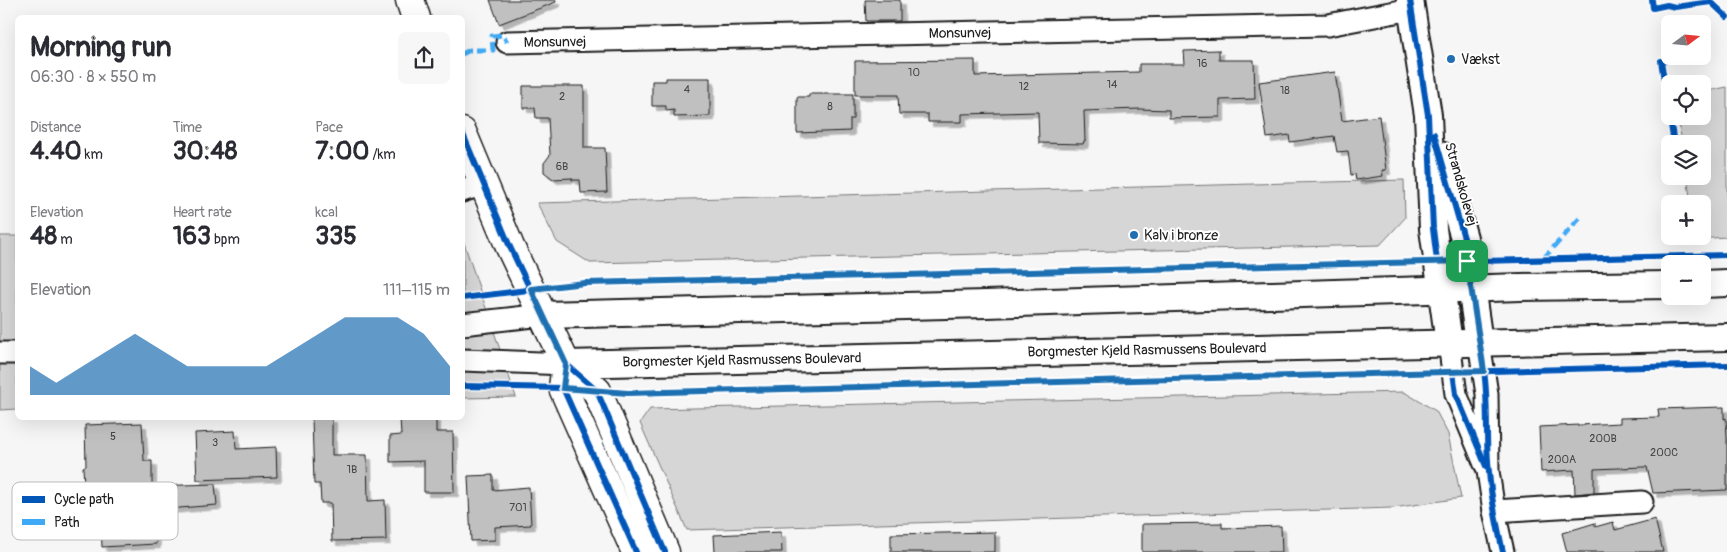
<!DOCTYPE html>
<meta charset="utf-8">
<style>
body{margin:0;font-family:Pangolin,sans-serif;background:#f7f7f7;color:#2b2b33;height:100vh;display:flex;flex-direction:column;font-size:19px;white-space:nowrap}
*{box-sizing:border-box;margin:0}
p{font-size:16px;color:#7c7c81}
.icon{flex:none;width:28px;height:28px;fill:none;stroke:currentColor;stroke-width:2;stroke-linecap:round;stroke-linejoin:round}
.map{position:relative;flex:1;overflow:hidden}
.side{position:absolute;left:15px;top:15px;width:450px;height:405px;display:flex;flex-direction:column;background:#fff;border-radius:8px;box-shadow:0 5px 20px #0002}
.side>*{flex:none}
.needle{width:32px;rotate:74deg}
.tools{position:absolute;left:1661px;top:15px;display:grid;gap:10px}
.tools a{display:grid;place-items:center;width:50px;height:50px;border-radius:8px;background:#fff;box-shadow:0 5px 20px #0002;font-size:25px}
.pin{position:absolute;display:grid;place-items:center;width:42px;height:42px;color:#fff;margin:-21px;border-radius:10px;box-shadow:0 2px 8px #0006}
.round{display:grid;place-items:center;flex:none;width:52px;height:52px;border-radius:8px;background:#f7f7f7}
.headline{display:flex;align-items:center;justify-content:space-between;height:85px;padding:0 15px}
h1{font-size:28px;font-weight:700;line-height:38px}
.metrics{display:grid;grid-template-columns:repeat(3,1fr);gap:8px;height:85px;padding:5px 15px}
.metrics div{display:grid;align-content:center}
.metrics b{font-size:25px;font-weight:700}
.metrics small{font-size:14px;font-weight:400}
.metrics p{font-size:14px}
.chart{height:140px;padding:10px 15px}
.chart p{display:flex;justify-content:space-between}
.chart svg{width:100%;height:90px;margin-top:5px;fill:#1f6fb2;opacity:.7}
.map>svg:first-child{display:block}
</style>
<div class="map">
<svg width="1727" height="552" viewBox="0 0 1727 552">
<defs>
<filter id="shadow"><feDropShadow dx="4.5" dy="4.5" stdDeviation="0" flood-color="#0004"/></filter>
</defs>
<rect width="100%" height="100%" fill="#f6f6f6"/>
<filter id="ink" filterUnits="userSpaceOnUse"><feTurbulence type="fractalNoise" baseFrequency=".02" numOctaves="2"/><feDisplacementMap in="SourceGraphic" scale="10" xChannelSelector="R" yChannelSelector="G"/><feConvolveMatrix kernelMatrix="1 2 1 2 8 2 1 2 1" color-interpolation-filters="sRGB"/></filter>
<g filter="url(#ink)">
<g fill="#d6d6d6" stroke="#797979">
<polygon points="1727,87 1727,237 1696,239 1696,236 1702,236 1702,204 1691,204 1687,176 1702,176 1702,144 1682,144 1678,116 1702,116 1703,92"/>
<polygon points="1404,180 1405,218 1380,245 590,263 557,242 537,203"/>
<polygon points="0,236 17,236 17,409 0,410"/>
<polygon points="463,240 516,397 463,398"/>
<polygon points="1404,392 1436,411 1448,434 1461,498 1393,508 687,530 640,423 650,409"/>
</g>
<g fill="#c0c0c0" stroke="#1c1c1c" filter="url(#shadow)">
<polygon points="490,0 556,0 556,2 499,24"/>
<polygon points="865,0 900,0 900,21 866,21"/>
<polygon points="1219,50 1219,60 1254,60 1255,99 1220,100 1220,117 1169,118 1169,110 1139,109 1084,111 1085,141 1084,141 1083,144 1039,143 1038,112 962,114 962,122 928,122 928,114 899,114 898,95 855,95 855,61 975,60 975,76 1139,72 1139,64 1185,64 1184,51"/>
<polygon points="1335,72 1342,121 1379,116 1386,170 1382,170 1383,176 1356,180 1355,174 1351,175 1348,151 1337,152 1334,136 1290,142 1289,135 1267,138 1259,82"/>
<polygon points="666,78 710,78 710,116 674,117 674,110 666,111 666,106 652,106 652,81 666,81"/>
<polygon points="523,86 584,86 584,148 605,148 607,192 581,193 580,180 572,180 572,178 553,179 544,172 544,163 550,155 548,118 536,118 535,108 523,108"/>
<polygon points="809,94 853,94 853,119 850,119 850,131 797,133 797,97 809,97"/>
<polygon points="1724,407 1724,419 1726,418 1727,437 1727,490 1653,493 1647,467 1643,467 1594,469 1594,492 1575,494 1574,470 1541,472 1539,427 1620,423 1620,418 1659,417 1658,409"/>
<polygon points="312,418 332,418 332,455 367,455 368,501 385,500 386,540 332,541 331,503 321,503 320,484 314,484"/>
<polygon points="400,418 436,418 436,432 453,432 454,492 424,492 424,461 390,462 390,436 401,435"/>
<polygon points="142,423 144,461 152,461 152,486 215,484 217,505 155,510 156,544 102,547 99,485 84,486 83,467 86,466 85,425"/>
<polygon points="235,431 236,449 276,447 277,477 197,480 195,433"/>
<polygon points="493,475 493,490 529,487 531,525 495,527 495,540 471,541 468,476"/>
<polygon points="1655,519 1663,552 1567,552 1562,533 1595,523 1595,527 1613,522 1615,530"/>
<polygon points="1222,523 1222,528 1281,526 1282,552 1142,552 1142,524"/>
<polygon points="781,532 782,552 715,552 714,535"/>
<polygon points="995,532 995,552 891,552 891,534"/>
</g>
<g fill="none" stroke-linecap="round" stroke-linejoin="round">
<g stroke="#1c1c1c" stroke-width="25">
<g id="minor">
<polyline points="507,42 1328,25 1411,9"/>
<polyline points="462,191 484,184"/>
<polyline points="462,324 543,315"/>
<polyline points="1479,342 1487,394 1488,471 1494,511 1503,552"/>
<polyline points="1449,343 1456,394 1485,464"/>
<polyline points="0,353 18,353"/>
<polyline points="462,360 566,364"/>
<polyline points="1494,511 1642,502"/>
</g>
</g>
<g stroke="#1c1c1c" stroke-width="30">
<g id="tertiary">
<polyline points="1410,0 1428,115 1433,229 1449,343"/>
<polyline points="1440,155 1464,238 1479,342"/>
<polyline points="1702,284 1727,283"/>
<polyline points="543,315 986,304 1521,287 1670,285"/>
<polyline points="566,364 1727,337"/>
</g>
</g>
<g stroke="#1c1c1c" stroke-width="31">
<g id="secondary">
<polyline points="410,0 416,18"/>
<polyline points="462,132 510,247 566,364 597,391 665,552"/>
<polyline points="566,364 563,388 636,552"/>
</g>
</g>
<use href="#minor" stroke="#fff" stroke-width="21"/>
<use href="#tertiary" stroke="#fff" stroke-width="26"/>
<use href="#secondary" stroke="#fff" stroke-width="28"/>
<g stroke="#3fa9f5" stroke-width="5" stroke-dasharray="10 5" stroke-linecap="butt">
<polyline points="462,54 470,50 493,50 492,36 503,35 507,42"/>
<polyline points="1543,259 1580,218"/>
</g>
<g stroke="#fff" stroke-width="9">
<g id="cycleway">
<polyline points="1410,0 1428,115 1433,229 1437,261"/>
<polyline points="1652,0 1653,8 1667,5 1675,7 1711,2 1727,17"/>
<polyline points="462,132 510,247 566,364 597,391 665,552"/>
<polyline points="1434,134 1464,238 1467,261"/>
<polyline points="1674,144 1661,61 1671,60 1675,56"/>
<polyline points="462,298 585,283 1727,255"/>
<polyline points="566,364 563,388 636,552"/>
<path d="M1484 371C1489 405 1485 438 1489 472 1491 499 1497 525 1503 552"/>
<polyline points="1453,372 1456,394 1486,466"/>
<polyline points="462,386 563,388 628,393 1727,365"/>
</g>
</g>
<use href="#cycleway" stroke="#0057b8" stroke-width="6"/>
</g>
</g>
<g fill="none" stroke-linecap="round" stroke-linejoin="round" filter="url(#ink)">
<g stroke="#fff" stroke-width="10">
<polygon id="route" points="1467,261 1484,371 628,393 563,388 566,364 531,289 585,283"/>
</g>
<use href="#route" stroke="#1f6fb2" stroke-width="6"/>
</g>
<g fill="#1f6fb2" stroke="#fff" stroke-width="2">
<circle cx="1451" cy="59" r="5"/>
<circle cx="1134" cy="235" r="5"/>
</g>
<g text-anchor="middle" dominant-baseline="central" stroke-width="4" stroke-linejoin="round" paint-order="stroke">
<g font-size="11" fill="#454545">
<text x="1202" y="63">16</text>
<text x="914" y="72">10</text>
<text x="1112" y="84">14</text>
<text x="1024" y="86">12</text>
<text x="687" y="89">4</text>
<text x="1285" y="90">18</text>
<text x="562" y="96">2</text>
<text x="830" y="106">8</text>
<text x="562" y="166">6B</text>
<text x="113" y="436">5</text>
<text x="1603" y="438">200B</text>
<text x="215" y="442">3</text>
<text x="1664" y="452">200C</text>
<text x="1562" y="459">200A</text>
<text x="352" y="469">1B</text>
<text x="518" y="507">701</text>
</g>
<g font-size="14" fill="#1c1c1c" stroke="#fff">
<text transform="translate(960 33) rotate(-1)">Monsunvej</text>
<text transform="translate(555 42) rotate(-1)">Monsunvej</text>
<text transform="translate(1461 184) rotate(74)">Strandskolevej</text>
<text transform="translate(1147 350) rotate(-1)">Borgmester Kjeld Rasmussens Boulevard</text>
<text transform="translate(742 360) rotate(-1)">Borgmester Kjeld Rasmussens Boulevard</text>
</g>
<g font-size="14" fill="#1c1c1c" stroke="#fff" text-anchor="start">
<text x="1461" y="59">Vækst</text>
<text x="1144" y="235">Kalv i bronze</text>
</g>
</g>
<rect x="12" y="482" width="166" height="58" rx="8" fill="#fff" stroke="#bbb" stroke-width="1"/>
<rect x="22" y="496" width="23" height="7" fill="#0057b8"/>
<rect x="22" y="519" width="23" height="6" fill="#3fa9f5"/>
<g font-size="14" fill="#1c1c1c">
<text x="54" y="504">Cycle path</text>
<text x="54" y="527">Path</text>
</g>
</svg>
<div class="tools">
<a><svg class="needle" viewBox="-14 -14 28 28"><path d="M0-13l5 13h-10z" fill="#e53935"/><path d="M0 13l5-13h-10z" fill="#7c7c81"/></svg></a>
<a><svg class="icon" aria-label="locate" viewBox="0 0 24 24"><circle cx="12" cy="12" r="6"/><path d="M12 2v4M12 18v4M2 12h4M18 12h4"/></svg></a>
<a><svg class="icon" aria-label="layers" viewBox="0 0 24 24"><path d="M12 4l9 5-9 5-9-5zM3 14l9 5 9-5"/></svg></a>
<a>+</a>
<a>−</a>
</div>
<div class="pin" style="left:1467px;top:261px;background:#1e9e55"><svg class="icon" aria-label="arrive" viewBox="0 0 24 24"><path d="M6 21V4h12l-3 4 3 4H6"/></svg></div>
<section class="side">
<div class="headline"><div><h1>Morning run</h1><p>06:30 · 8 × 550 m</p></div><a class="round"><svg class="icon" aria-label="share" viewBox="0 0 24 24"><path d="M12 15V3M7 8l5-5 5 5M5 13v7h14v-7"/></svg></a></div>
<div class="metrics">
<div><p>Distance</p><b>4.40<small> km</small></b></div>
<div><p>Time</p><b>30:48</b></div>
<div><p>Pace</p><b>7:00<small> /km</small></b></div>
</div>
<div class="metrics">
<div><p>Elevation</p><b>48<small> m</small></b></div>
<div><p>Heart rate</p><b>163<small> bpm</small></b></div>
<div><p>kcal</p><b>335</b></div>
</div>
<div class="chart"><p><span>Elevation</span>111–115 m</p>
<svg viewBox="0 0 160 44" preserveAspectRatio="none"><path d="M0 44V30L10 38L20 30L30 22L40 14L50 22L60 30L70 30L80 30L90 30L100 22L110 14L120 6L130 6L140 6L150 14L160 30V44z"/></svg>
</div>
</section>
</div>
